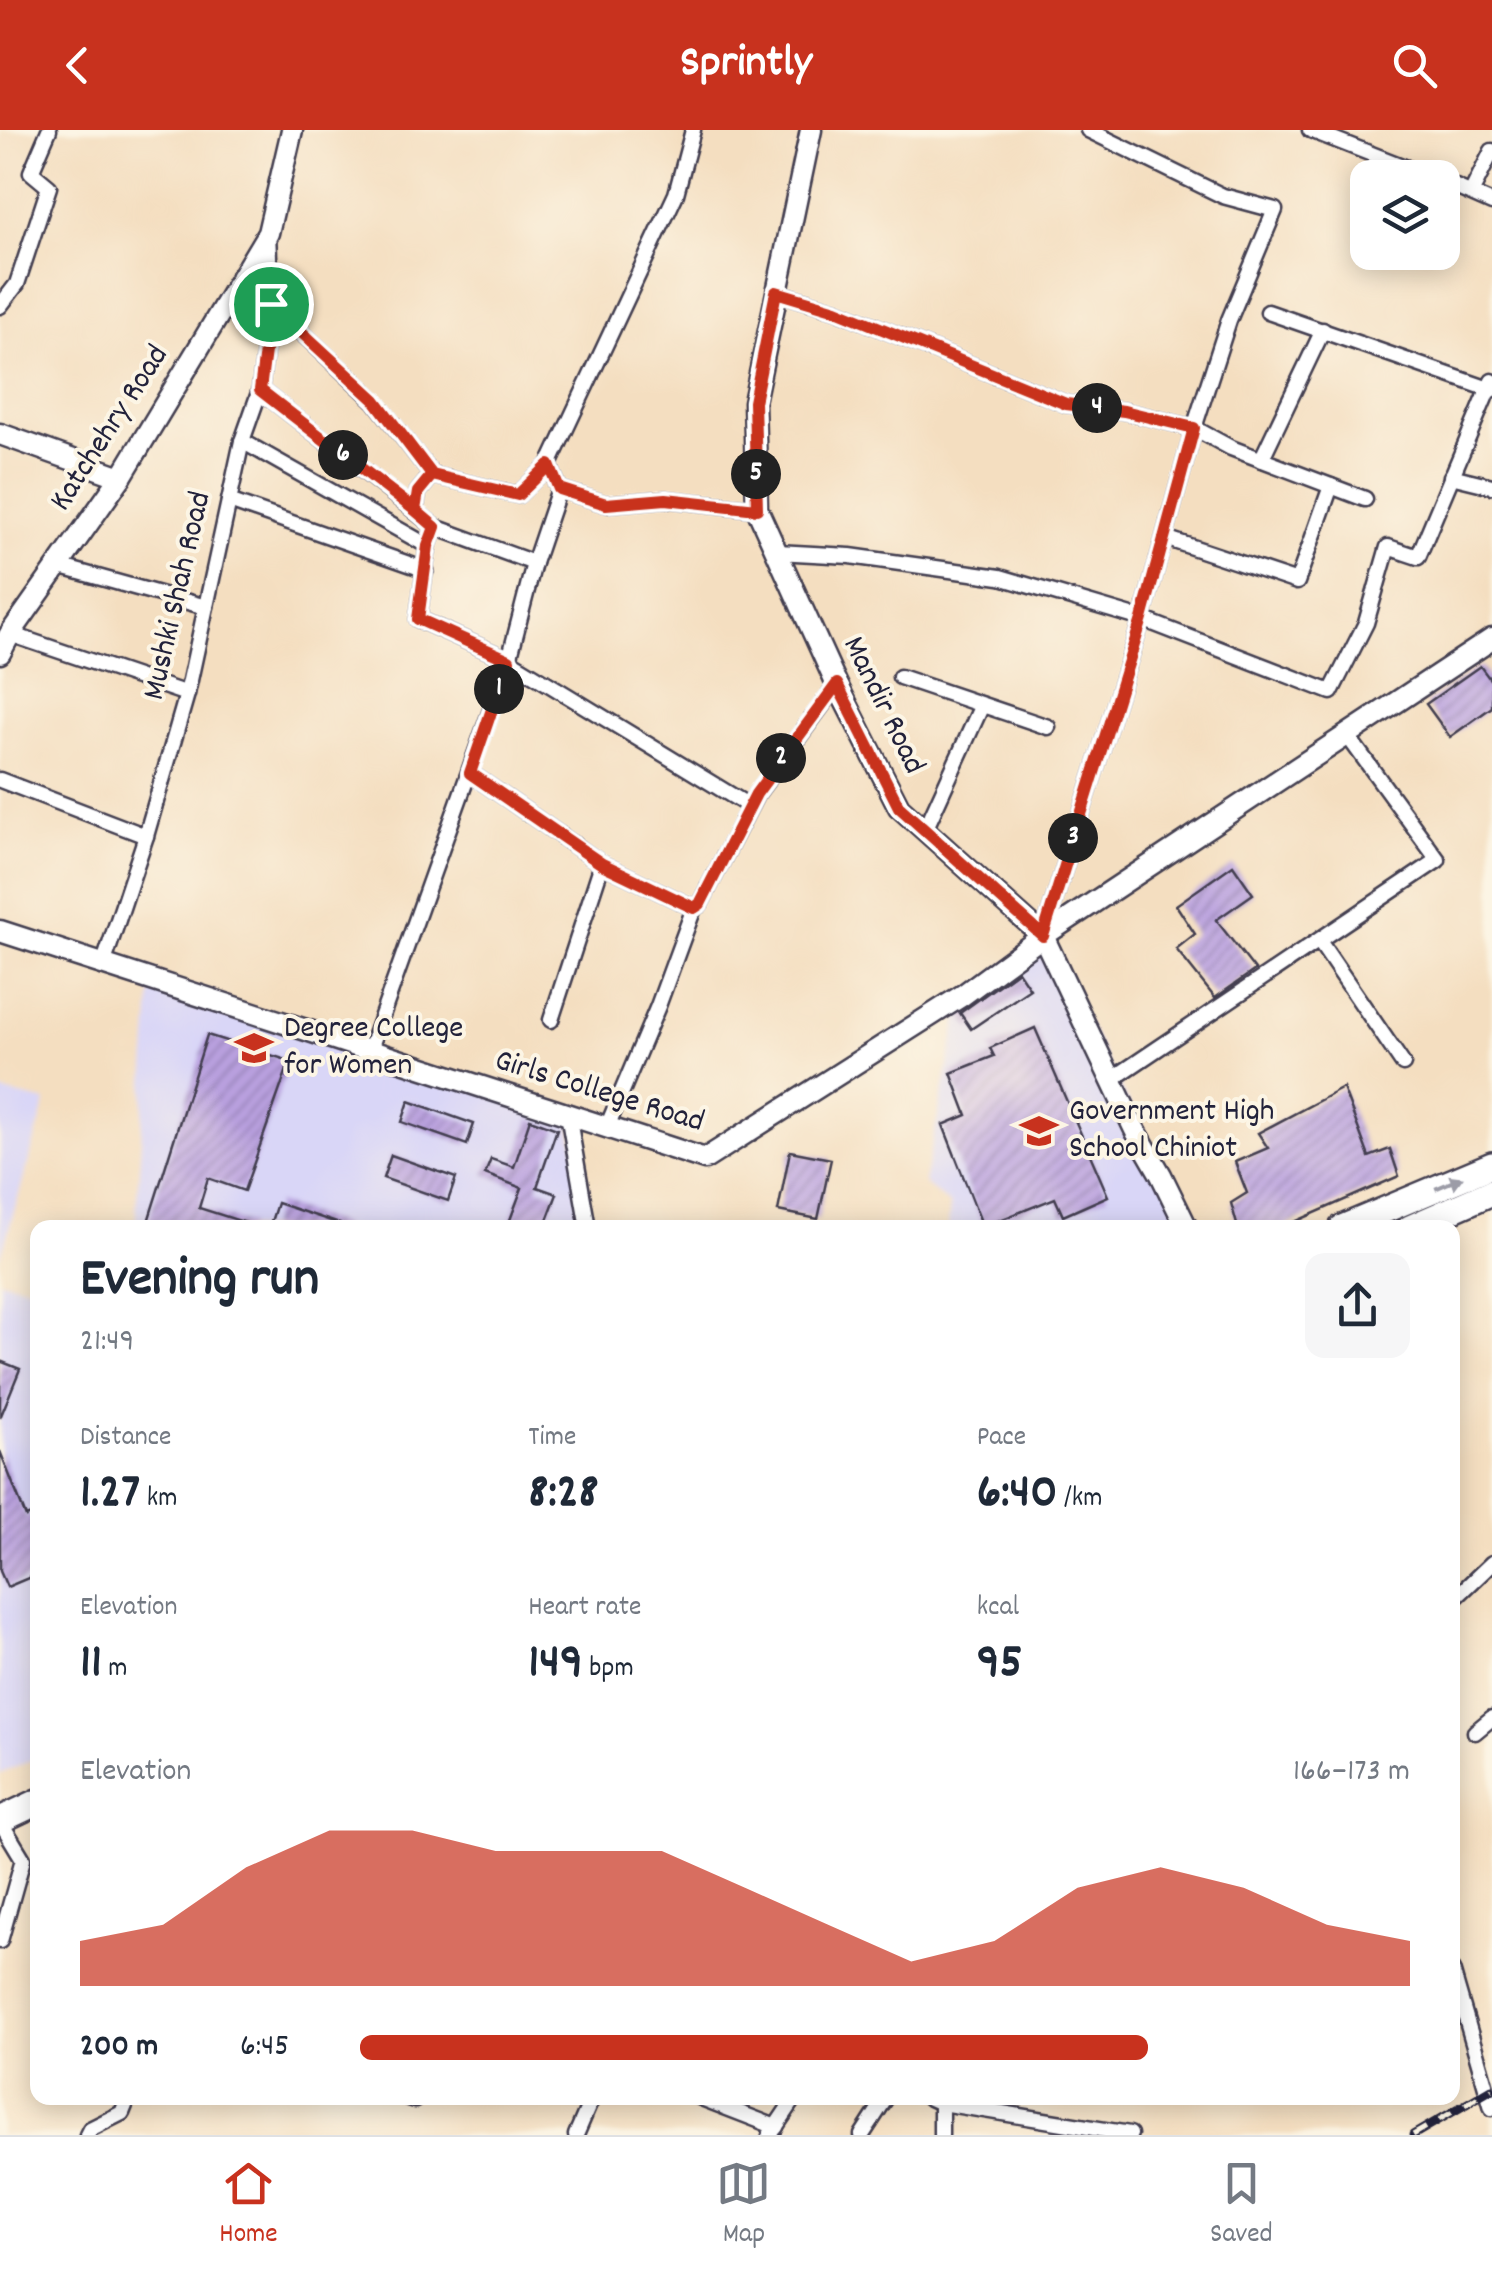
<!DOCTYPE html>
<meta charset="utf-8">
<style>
body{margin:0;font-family:Dekko,sans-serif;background:#f6f6f7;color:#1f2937;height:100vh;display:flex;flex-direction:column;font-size:38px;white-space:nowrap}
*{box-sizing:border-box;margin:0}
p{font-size:32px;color:#747a83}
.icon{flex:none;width:55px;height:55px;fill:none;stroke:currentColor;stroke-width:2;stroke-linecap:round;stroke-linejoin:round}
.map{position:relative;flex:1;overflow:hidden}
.panel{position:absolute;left:30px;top:1090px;width:1430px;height:885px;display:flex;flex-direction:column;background:#fff;border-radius:20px;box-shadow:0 5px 25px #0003}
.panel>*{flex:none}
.controls{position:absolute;left:1350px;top:30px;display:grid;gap:20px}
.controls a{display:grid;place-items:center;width:110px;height:110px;border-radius:20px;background:#fff;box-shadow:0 5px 25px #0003;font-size:50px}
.pin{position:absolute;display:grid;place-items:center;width:85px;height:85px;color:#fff;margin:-42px;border:5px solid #fff;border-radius:50%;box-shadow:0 2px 10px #0007}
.km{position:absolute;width:50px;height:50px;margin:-25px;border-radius:50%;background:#222;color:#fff;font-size:28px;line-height:50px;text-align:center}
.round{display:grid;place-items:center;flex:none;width:105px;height:105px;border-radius:20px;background:#f6f6f7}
.overview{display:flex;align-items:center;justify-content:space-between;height:170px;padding:0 50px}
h1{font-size:55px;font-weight:700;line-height:75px}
.figures{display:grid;grid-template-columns:repeat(3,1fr);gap:15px;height:170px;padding:10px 50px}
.figures div{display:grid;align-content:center}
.figures b{font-size:50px;font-weight:700}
.figures small{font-size:28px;font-weight:400}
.figures p{font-size:28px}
.chart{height:280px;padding:20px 50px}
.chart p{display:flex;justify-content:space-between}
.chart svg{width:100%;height:180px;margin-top:10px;fill:#c8321e;opacity:.7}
ul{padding:0 50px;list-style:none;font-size:32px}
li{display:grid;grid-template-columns:160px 120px 1fr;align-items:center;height:75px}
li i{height:25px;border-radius:12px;background:#c8321e}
header{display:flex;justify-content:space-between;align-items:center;height:130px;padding:0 50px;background:#c8321e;color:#fff;font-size:45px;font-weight:700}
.menu{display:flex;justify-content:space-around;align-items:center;height:140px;border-top:2px solid #e0e1e3;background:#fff;font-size:28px;color:#747a83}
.menu a{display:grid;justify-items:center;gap:5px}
.menu .active{color:#c8321e}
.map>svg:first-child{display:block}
</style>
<header><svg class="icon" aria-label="back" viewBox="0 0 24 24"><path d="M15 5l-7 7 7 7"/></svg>Sprintly<svg class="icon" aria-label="search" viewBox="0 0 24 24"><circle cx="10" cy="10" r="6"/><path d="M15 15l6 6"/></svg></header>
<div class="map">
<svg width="1492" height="2005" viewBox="0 0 1492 2005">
<defs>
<pattern id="building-hatch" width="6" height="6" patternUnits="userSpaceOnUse" patternTransform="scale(2.5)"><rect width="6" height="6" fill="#b9a0df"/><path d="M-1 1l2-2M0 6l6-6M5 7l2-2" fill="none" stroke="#9682b6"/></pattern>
</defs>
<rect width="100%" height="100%" fill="#fcf5e5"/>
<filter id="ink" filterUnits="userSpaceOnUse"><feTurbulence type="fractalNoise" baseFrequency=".01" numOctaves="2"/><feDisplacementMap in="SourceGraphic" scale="20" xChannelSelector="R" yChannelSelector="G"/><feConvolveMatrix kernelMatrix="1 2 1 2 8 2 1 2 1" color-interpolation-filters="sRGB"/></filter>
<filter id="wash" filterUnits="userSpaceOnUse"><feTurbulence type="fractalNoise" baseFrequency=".0048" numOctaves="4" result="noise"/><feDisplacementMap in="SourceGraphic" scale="40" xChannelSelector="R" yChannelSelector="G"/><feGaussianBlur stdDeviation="2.25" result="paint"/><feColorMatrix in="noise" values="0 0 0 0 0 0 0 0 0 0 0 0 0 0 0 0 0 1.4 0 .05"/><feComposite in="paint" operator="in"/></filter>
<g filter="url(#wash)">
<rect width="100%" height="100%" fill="#f4dec0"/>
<g fill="#d9d6f7">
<polygon points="1043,806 1193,1097 948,1097 950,1075 924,1053 963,865"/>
<polygon points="152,851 568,984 590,1098 135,1098"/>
<polygon points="0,961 46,972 0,1129"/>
<polygon points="0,1150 38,1159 37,1628 0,1644"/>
</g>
<g id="blocks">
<g fill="url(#building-hatch)">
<polygon points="1480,536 1492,552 1492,577 1450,607 1426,574"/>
<polygon points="1233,735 1253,764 1216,790 1255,840 1215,868 1176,819 1195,804 1176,775"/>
<polygon points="1018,841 1030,859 971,899 960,883"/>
<polygon points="1035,898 1108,1066 1063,1086 1055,1068 983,1097 943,995 967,985 951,943 994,926 990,918"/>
<polygon points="207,905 290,931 244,1061 208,1048 199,1078 250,1094 249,1098 146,1098"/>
<polygon points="1343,958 1369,1027 1390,1019 1399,1046 1281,1098 1238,1098 1231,1073 1247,1063 1235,1032 1268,1018 1258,1003"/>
<polygon points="409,971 474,994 467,1015 402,992"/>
<polygon points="530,989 557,999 537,1057 557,1064 544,1098 507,1098 522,1058 485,1044 491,1029 514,1037"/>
<polygon points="790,1021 831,1029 818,1089 778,1081"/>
<polygon points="391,1025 456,1048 448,1071 383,1048"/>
<polygon points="277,1073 343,1095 342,1098 269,1098"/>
<polygon points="0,1231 20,1239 0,1288"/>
<polygon points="0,1321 26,1387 38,1382 38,1444 7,1457 0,1441"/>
</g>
</g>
</g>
<g filter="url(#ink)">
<use href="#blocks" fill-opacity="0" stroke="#423e4f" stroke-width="2.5"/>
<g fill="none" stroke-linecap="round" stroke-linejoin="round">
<g stroke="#423e4f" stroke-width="19">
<g id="street">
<polyline points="1310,0 1433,48"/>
<polyline points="1442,51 1492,73"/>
<polyline points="1471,63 1492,21"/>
<polyline points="776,162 836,180 1066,274 1124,281 1194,298 1231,318 1365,369"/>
<polyline points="271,174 375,271 432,345 518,365 549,335 676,64 693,0"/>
<polyline points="0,176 17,154 49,57 31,42 49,0"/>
<polyline points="1268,182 1492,260"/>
<polyline points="260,260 415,381"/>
<polyline points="242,311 428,416"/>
<polyline points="1261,330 1323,200"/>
<polyline points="432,345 418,362 415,381 435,397 428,416 418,489 509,530 749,676"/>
<polyline points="1451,346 1492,356"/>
<polyline points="559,359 606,374 665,369 757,379"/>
<polyline points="229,371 426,440"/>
<polyline points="435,397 534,433"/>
<polyline points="1165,408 1297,452 1331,356"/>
<polyline points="777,422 850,426 1000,447 1142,489 1331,562 1366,493 1388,417 1418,427 1492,251"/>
<polyline points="58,436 206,477"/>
<polyline points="10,504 187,564"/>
<polyline points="900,547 1048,597"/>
<polyline points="470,643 602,734 694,778"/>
<polyline points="0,650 146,706"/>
<polyline points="925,700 982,575"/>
<polyline points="1043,806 1142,489 1194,298 1229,190 1275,80 1223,66 1088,0"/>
<polyline points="1319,811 1403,934"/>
<polyline points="103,835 146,706 187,564 242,311 260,260 271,174 268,103"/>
<polyline points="551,890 602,734"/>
<polyline points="369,922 509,530 534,433 559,359 549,335"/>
<polyline points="1111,950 1438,730 1347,605"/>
<polyline points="568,984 588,1098"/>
<polyline points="607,997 658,876 694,778 700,774 756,665 837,555"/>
<polyline points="1452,1471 1492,1433"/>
<polyline points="1475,1602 1492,1588"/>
<polyline points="0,1691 23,1729 0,1811"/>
<polyline points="1452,1840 1492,1978"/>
<polyline points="408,1968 415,1970"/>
<polyline points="701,1968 776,1997"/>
<polyline points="930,1968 941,1973 1130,2004"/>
<polyline points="941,1968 941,2005"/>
<polyline points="87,2005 90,1999 122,1983 128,1968"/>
<polyline points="576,2005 592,1968"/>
<polyline points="770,2005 795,1968"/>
<polyline points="862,2005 886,1968"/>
</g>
</g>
<g stroke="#423e4f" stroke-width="25">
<g id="secondary">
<polyline points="811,0 754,272 757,379 837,555 899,677 1043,806 1135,1000 1161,1045 1187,1098"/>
<polyline points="0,304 121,347"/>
<polyline points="0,523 10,504 121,347 268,103 292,0"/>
<polyline points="0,801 705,1029 963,865 1043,806 1492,509"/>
</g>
</g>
<g stroke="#423e4f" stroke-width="30">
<g id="highway">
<polyline points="1342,1098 1492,1035"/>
<polyline points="1410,1098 1492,1062"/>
<polyline points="0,1690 38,1672"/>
</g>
</g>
<use href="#street" stroke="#fff" stroke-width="14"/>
<use href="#secondary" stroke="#fff" stroke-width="20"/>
<use href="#highway" stroke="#fff" stroke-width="25"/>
<g stroke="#22223b" stroke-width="9">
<polyline id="rail" points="1413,2005 1492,1959"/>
</g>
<use href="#rail" stroke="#fcf5e5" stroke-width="5" stroke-dasharray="15" stroke-linecap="butt"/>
</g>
<defs><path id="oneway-solid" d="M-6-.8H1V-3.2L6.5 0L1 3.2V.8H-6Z" transform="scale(2.5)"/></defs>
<use fill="#9c9ca7" href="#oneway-solid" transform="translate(1449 1053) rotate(-23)"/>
</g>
<g fill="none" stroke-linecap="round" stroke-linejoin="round" filter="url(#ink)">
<g stroke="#fff" stroke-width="20">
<polyline id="route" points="271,174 375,270 432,345 418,362 415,380 435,397 428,416 418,489 509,530 470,643 602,734 694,778 700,774 756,664 837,554 899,677 1043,806 1142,489 1194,298 1124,281 1066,274 836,180 776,162 754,272 757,379 666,369 606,374 559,359 549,335 518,365 432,345 418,362 415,380 260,260 271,174"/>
</g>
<use href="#route" stroke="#c8321e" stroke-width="12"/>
</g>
<defs>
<g id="school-bare" transform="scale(3)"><path d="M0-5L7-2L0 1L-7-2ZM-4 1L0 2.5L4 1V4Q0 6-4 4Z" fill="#c8321e" stroke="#fcf5e5" stroke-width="2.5" paint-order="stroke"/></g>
</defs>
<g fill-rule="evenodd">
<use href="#school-bare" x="254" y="918"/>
<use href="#school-bare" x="1039" y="1001"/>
</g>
<g text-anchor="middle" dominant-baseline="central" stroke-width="8" stroke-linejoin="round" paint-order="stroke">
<g font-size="32" fill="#22223b" stroke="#fcf5e5">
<text transform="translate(111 299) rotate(-57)">Katchehry Road</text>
<text transform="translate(179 466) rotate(-77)">Mushki Shah Road</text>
<text transform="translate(882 576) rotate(64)">Mandir Road</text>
<text transform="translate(599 963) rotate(17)">Girls College Road</text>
</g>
<g font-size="32" fill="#22223b" stroke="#fcf5e5" text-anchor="start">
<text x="284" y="900">Degree College<tspan x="284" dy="37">for Women</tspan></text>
<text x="1069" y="983">Government High<tspan x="1069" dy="37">School Chiniot</tspan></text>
</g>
</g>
</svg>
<div class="controls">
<a><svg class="icon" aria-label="layers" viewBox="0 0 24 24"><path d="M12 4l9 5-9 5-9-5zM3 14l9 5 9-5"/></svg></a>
</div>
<div class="pin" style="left:271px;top:174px;background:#1e9e55"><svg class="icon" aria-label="arrive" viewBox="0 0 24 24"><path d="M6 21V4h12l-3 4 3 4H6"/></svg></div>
<b class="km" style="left:499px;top:559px">1</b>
<b class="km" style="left:781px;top:628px">2</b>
<b class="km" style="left:1073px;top:708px">3</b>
<b class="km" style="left:1097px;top:278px">4</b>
<b class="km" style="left:756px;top:344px">5</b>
<b class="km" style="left:343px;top:325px">6</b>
<section class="panel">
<div class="overview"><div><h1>Evening run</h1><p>21:49</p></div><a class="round"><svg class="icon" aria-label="share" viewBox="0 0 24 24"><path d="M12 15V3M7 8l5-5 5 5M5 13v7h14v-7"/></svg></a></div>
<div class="figures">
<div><p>Distance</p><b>1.27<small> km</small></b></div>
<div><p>Time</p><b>8:28</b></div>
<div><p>Pace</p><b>6:40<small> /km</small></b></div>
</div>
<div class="figures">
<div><p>Elevation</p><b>11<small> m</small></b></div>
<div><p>Heart rate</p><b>149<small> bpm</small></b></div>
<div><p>kcal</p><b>95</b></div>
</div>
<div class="chart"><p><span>Elevation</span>166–173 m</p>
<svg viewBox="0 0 160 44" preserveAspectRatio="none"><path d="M0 44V33L10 29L20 15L30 6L40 6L50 11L60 11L70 11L80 20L90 29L100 38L110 33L120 20L130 15L140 20L150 29L160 33V44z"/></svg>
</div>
<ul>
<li><b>200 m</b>6:45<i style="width:75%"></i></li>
</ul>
</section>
</div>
<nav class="menu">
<a class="active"><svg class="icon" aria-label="home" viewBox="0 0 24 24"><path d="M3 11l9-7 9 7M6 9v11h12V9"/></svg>Home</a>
<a><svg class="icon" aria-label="map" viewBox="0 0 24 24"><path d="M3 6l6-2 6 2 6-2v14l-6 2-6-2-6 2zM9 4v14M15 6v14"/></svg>Map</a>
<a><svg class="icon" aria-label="saved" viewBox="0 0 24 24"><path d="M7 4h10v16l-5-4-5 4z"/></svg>Saved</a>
</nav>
